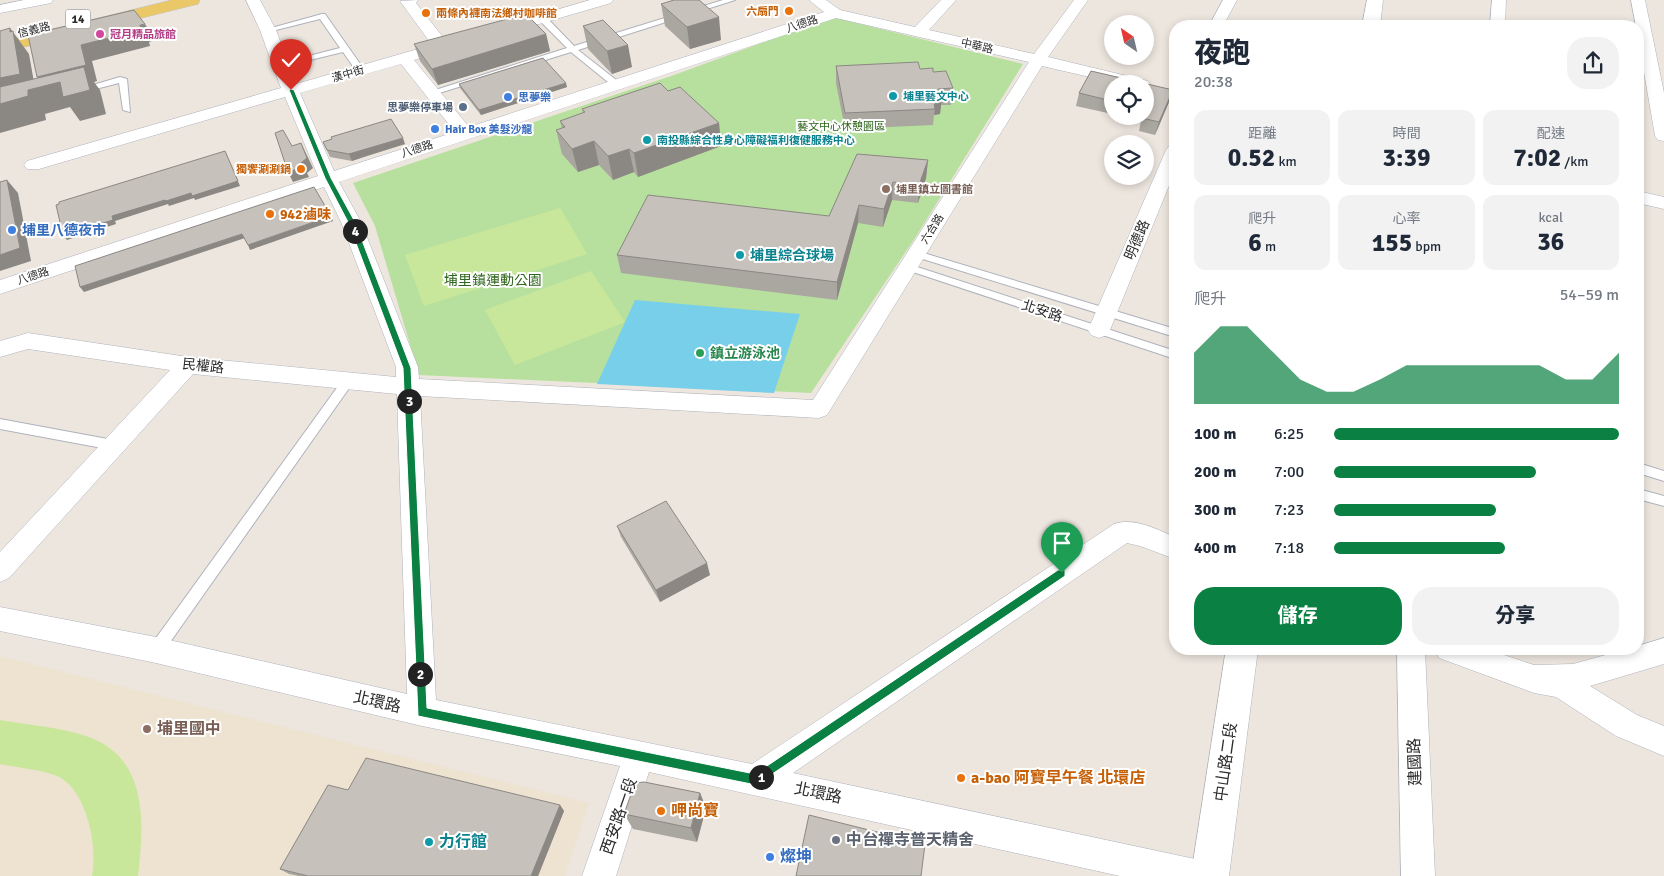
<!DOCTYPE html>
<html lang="zh-TW">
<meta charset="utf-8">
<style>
body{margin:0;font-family:Signika,"Noto Sans TC",sans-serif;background:#f2f2f3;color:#1f2937;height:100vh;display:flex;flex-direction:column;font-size:19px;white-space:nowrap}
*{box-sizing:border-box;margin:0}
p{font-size:16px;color:#747a83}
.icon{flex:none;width:28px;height:28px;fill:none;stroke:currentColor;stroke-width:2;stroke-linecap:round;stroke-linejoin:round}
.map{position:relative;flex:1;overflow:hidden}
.side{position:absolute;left:1169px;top:20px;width:475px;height:635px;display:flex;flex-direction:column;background:#fff;border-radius:20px;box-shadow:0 2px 8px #0003}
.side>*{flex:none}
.needle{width:32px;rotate:326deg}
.buttons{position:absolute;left:1104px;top:15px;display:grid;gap:10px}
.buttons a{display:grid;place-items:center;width:50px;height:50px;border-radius:50%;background:#fff;box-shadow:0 2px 8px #0003;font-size:25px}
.pin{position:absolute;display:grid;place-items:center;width:42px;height:42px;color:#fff;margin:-51px -21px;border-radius:50% 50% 50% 0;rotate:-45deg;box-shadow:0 0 5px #0007}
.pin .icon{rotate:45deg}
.km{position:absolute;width:25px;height:25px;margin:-12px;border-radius:50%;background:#222;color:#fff;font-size:14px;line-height:25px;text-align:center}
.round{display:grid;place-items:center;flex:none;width:52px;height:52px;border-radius:20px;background:#f2f2f3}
.headline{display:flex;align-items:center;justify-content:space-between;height:85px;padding:0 25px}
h1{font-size:28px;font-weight:800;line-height:38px}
.metrics{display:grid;grid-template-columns:repeat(3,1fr);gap:8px;height:85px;padding:5px 25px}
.metrics div{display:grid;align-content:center;border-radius:12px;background:#f2f2f3;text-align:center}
.metrics b{font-size:25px;font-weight:800}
.metrics small{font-size:14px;font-weight:400}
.metrics p{font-size:14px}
.chart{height:140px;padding:10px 25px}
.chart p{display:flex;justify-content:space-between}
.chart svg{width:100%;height:90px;margin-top:5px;fill:#0b8043;opacity:.7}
.button{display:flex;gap:10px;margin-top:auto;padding:10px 25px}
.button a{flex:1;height:58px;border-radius:20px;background:#0b8043;color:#fff;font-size:20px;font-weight:800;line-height:58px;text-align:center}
.button a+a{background:#f2f2f3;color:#1f2937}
ul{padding:0 25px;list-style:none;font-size:16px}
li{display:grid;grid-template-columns:80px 60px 1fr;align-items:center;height:38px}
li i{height:12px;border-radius:6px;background:#0b8043}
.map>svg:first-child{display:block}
</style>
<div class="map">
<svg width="1664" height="876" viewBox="0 0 1664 876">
<rect width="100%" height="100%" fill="#ede6df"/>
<polygon fill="#ede3d0" points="0,656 589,803 565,876 0,876"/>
<polygon fill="#b7e09e" points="832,17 1023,64 917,235 811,393 419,375 375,226 353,183 674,75"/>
<g fill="#c9e79b">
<polygon points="560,208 587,254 424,306 405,255"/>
<polygon points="591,271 625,322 515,365 485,310"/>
<path d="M0 720C27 725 60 727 86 736 149 757 144 823 138 876H92C98 847 87 789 57 776 40 769 18 768 0 764Z"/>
</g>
<polygon fill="#78cfe9" points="635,300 800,314 774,393 597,384"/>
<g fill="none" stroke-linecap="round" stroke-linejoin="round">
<g stroke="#afb2bc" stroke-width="2">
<g id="service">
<polygon points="723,0 735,0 578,50 620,83 620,87 614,87 571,52 436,94 429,92 567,48 540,21 540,17 546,17 574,46"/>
<polygon points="322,14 325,14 363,68 363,72 357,72 343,52 277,68 277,64 340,48 320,19 268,32 264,30"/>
<polygon points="120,77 127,79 130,112 123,110 119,83 80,93 76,90"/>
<polygon points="917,251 1175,329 1175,337 913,256 913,252"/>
<polygon points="908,264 1175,351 1175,359 904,269 904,265"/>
<polygon points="348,377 354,381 352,384 161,655 156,657 151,655 149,650 151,645 344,378"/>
<polygon points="0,419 113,440 117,442 119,445 117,448 113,450 0,429"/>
<polygon points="1638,463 1664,471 1664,481 1638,473"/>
<polygon points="1638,489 1664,496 1664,506 1638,499"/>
</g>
</g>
<g stroke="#afb2bc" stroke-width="1">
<g id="minor">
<polygon points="24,0 53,0 51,3 0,13 0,5"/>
<path d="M246 0H260L276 30 296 84 432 45 400 1 418 0 416 3 446 41 454 42 457 45 454 48 414 60 469 127 824 12 809 0H826L840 10 915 27 941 0H956L929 30 1034 54 1074 0H1088L1048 57 1148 81 1150 84 1145 88V84H1120L1042 66 827 415 819 418 420 396 436 700 752 764 1114 524C1134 517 1156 529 1175 537V559L1140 546 1127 543 793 773 1195 859 1207 864 1212 876H1120L649 772 616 876H582L620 766 422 726 156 663 0 631V607L156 637 407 694 397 394 193 374 9 578 0 582V552L170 370 28 349 0 357V341L28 333 188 357 396 377V367L341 222 324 187 0 294V280L318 176 285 97 39 169H27L24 165 27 161 281 88 260 30ZM836 18 1029 62 813 400 419 379 418 367 361 222 339 182ZM401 64 455 132 334 171 300 93Z"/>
<polygon points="590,0 613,0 611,3 508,33 498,33 495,30 498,27"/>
<polygon points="1223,0 1237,0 1223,26 1209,26"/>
<polygon points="1492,0 1506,0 1505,26 1490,26"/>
<polygon points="1631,0 1645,0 1664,93 1664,141 1658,140 1655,136 1638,37 1638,26 1636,26"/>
<polygon points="1175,145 1175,171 1110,330 1107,335 1099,338 1091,335 1088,330 1166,150 1169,146"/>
<polygon points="1638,191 1664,197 1664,209 1638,203"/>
<polygon points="1664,638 1664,664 1590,686 1637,715 1664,726 1664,756 1616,736 1556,697 1534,693 1439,658 1435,649 1486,649 1534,665 1573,664 1627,649 1638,649 1638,646"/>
<polygon points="1397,649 1425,649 1435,876 1401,876"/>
</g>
</g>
<g stroke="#afb2bc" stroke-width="1">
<g id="tertiary">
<polygon points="1367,0 1383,0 1380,26 1362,26"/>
<polygon points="1226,649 1258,649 1229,876 1191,876"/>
</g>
</g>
<g stroke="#c4c4c4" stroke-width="1">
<polygon id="primary" points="172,0 200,0 198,4 0,53 0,43"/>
</g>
<use href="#service" fill="#fff" fill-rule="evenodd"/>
<use href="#minor" fill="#fff" fill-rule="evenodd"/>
<use href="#tertiary" fill="#fff" fill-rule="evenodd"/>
<use href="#primary" fill="#eac767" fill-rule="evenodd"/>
</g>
<g fill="#aaa6a0">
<polygon points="661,4 721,40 690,49 665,26"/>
<polygon points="583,26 632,67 612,74 588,49"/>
<polygon points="546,34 550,51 438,85 420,61 414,44"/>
<polygon points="836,66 920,69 933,72 953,88 951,105 941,105 940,114 934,115 933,125 845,129 836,83"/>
<polygon points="1091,71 1173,90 1169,102 1155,135 1139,131 1141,121 1120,116 1145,116 1145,84 1112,84 1112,114 1076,106 1079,93"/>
<polygon points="459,84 567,87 481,115 460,88"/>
<polygon points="668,91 719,123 721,146 638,177 634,172 613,180 599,165 578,172 562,154 556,130 562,128 560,121 583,113 582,109"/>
<polygon points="323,142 405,144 352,161 330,157"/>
<polygon points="928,160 926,178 918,203 892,200 883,227 858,223 837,300 621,273 617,255 829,216"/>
<polygon points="617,526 710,575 660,602 621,537"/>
<polygon points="348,790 560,805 564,811 538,876 298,876 289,874 280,869"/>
<polygon points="700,793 706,808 697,842 633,829 624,814"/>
</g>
<g fill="#8b8782">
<polygon points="719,17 721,40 690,49 687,27"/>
<polygon points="145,24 155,40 149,42 150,46 92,61 97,81 94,82 100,90 106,114 80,121 70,107 45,114 46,120 0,133 0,78 10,32 10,28 29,54 35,88 44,86 37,77 81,45"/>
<polygon points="546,34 550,51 438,85 432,69"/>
<polygon points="628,45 632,67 612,74 607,51"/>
<polygon points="566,83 567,87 481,115 479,110"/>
<polygon points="1173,90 1169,102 1155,135 1159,122"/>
<polygon points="942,97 940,114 934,115 935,109 933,98"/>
<polygon points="719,123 721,146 638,177 634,153"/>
<polygon points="403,138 405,144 363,157 352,161 349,154"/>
<polygon points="594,141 599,165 578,172 572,149"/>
<polygon points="301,143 313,168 307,173 309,177 293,182 288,172 301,163"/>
<polygon points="629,149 634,172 613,180 608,156"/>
<polygon points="225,151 240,186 195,200 194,198 169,206 168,204 115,221 116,224 67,240 63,235 112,216"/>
<polygon points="928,160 926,178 918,203 919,185"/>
<polygon points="7,180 18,193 31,261 0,271 0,255"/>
<polygon points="893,182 892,200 883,227 884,209"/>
<polygon points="859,205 858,223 837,300 837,282"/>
<polygon points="331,216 333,221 250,250 248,245"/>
<polygon points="242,234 245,238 84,292 80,287"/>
<polygon points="707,563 710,575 660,602 656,590"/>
<polygon points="700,793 706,808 697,842 691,828"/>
<polygon points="560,805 564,811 538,876 531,876"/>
</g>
<g fill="#c6c1ba" stroke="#8b8782">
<polygon points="674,0 699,0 719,17 687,27 661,4"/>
<polygon points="134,10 145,24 140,25 141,30 81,45 86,65 37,77 28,35"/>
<polygon points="526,14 546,34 432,69 414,44"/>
<polygon points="603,20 628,45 607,51 583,26"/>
<polygon points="10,28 10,32 13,31 20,74 0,78 0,31"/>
<polygon points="543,58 566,83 479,110 459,84"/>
<polygon points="918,62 920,69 933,68 933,72 946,71 953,88 938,89 942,97 933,98 935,109 845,113 836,66"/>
<polygon points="84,67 90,90 63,97 60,82 28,90 28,96 0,104 0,87"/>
<polygon points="1091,71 1173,90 1159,122 1142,118 1143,116 1145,116 1145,112 1146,109 1145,108 1145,84 1112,84 1112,101 1079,93"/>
<polygon points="660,83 668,91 680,87 719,123 634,153 629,149 608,156 594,141 572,149 556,130 565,127 560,121 585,112 582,109"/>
<polygon points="391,119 403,138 349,154 327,150 323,142 332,139 331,137"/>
<polygon points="283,130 292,146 301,143 307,158 301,163 303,167 288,172 275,133"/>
<polygon points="225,151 238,181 192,196 191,193 166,201 165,200 112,216 113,220 63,235 56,205 59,204 59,202"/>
<polygon points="857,154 928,160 919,185 893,182 884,209 859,205 837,282 617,255 648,195 829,216"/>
<polygon points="7,180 20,248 0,255 0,182"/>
<polygon points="314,187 331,216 248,245 242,234 80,287 75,266"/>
<polygon points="666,501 707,563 656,590 617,526"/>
<polygon points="366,758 560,805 531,876 308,876 280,869 328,785 348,790"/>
<polygon points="644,782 700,793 691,828 624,814 635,783"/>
<polygon points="809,815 925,844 921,876 796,876"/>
</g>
<polygon fill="#0b8043" stroke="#fff" points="291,89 294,90 331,178 355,222 411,368 427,708 755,774 1058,570 1065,570 1065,576 756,785 418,716 403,368 348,222 325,178 289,90"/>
<g fill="#e8710a" stroke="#fff" stroke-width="2">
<circle cx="789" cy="11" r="5"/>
<circle cx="426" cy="13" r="5"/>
<circle cx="301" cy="169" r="5"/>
<circle cx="270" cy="214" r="5"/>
<circle cx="961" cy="778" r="5"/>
<circle cx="661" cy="811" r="5"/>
</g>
<circle fill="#d1479c" stroke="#fff" stroke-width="2" cx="100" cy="34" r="5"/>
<g fill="#0f9aa8" stroke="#fff" stroke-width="2">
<circle cx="893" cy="96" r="5"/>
<circle cx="647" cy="140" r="5"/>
<circle cx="740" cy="255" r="5"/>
<circle cx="429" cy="842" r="5"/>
</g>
<g fill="#3f7fe0" stroke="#fff" stroke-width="2">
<circle cx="508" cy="97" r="5"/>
<circle cx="435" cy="129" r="5"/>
<circle cx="12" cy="230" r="5"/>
<circle cx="770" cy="857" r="5"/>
</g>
<circle fill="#5c6f8a" stroke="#fff" stroke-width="2" cx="463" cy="107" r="5"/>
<g fill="#8d6e63" stroke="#fff" stroke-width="2">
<circle cx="886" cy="189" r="5"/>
<circle cx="147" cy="729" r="5"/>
</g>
<circle fill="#2e9e5b" stroke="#fff" stroke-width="2" cx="700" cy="353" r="5"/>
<circle fill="#6b7280" stroke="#fff" stroke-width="2" cx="836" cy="840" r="5"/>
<g text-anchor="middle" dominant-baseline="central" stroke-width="4" stroke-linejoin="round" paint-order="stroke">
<g font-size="11" font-weight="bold" fill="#c56008" stroke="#fff" text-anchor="end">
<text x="779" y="11">六扇門</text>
<text x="436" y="13" text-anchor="start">兩條內褲南法鄉村咖啡館</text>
<text x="291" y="169">獨饗涮涮鍋</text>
</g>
<g font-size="11" fill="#2c2c2c" stroke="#fff">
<text transform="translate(802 24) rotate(-18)">八德路</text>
<text transform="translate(34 30) rotate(-14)">信義路</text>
<text transform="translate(977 46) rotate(13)">中華路</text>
<text transform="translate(348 74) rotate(-16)">漢中街</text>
<text transform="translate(417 149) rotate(-18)">八德路</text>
<text transform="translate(932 229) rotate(-58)">六合路</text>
<text transform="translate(33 276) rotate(-18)">八德路</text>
</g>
<g font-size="11" font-weight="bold" fill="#b23c85" stroke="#fff" text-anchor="start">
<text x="110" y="34">冠月精品旅館</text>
</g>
<g font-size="11" font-weight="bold" fill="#0d838f" stroke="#fff" text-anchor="start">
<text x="903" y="96">埔里藝文中心</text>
<text x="657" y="140">南投縣綜合性身心障礙福利復健服務中心</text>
</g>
<g font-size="11" font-weight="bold" fill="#366cbe" stroke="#fff" text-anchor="start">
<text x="518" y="97">思夢樂</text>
<text x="445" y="129">Hair Box 美髮沙龍</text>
</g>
<g font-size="11" font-weight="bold" fill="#4e5e75" stroke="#fff" text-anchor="end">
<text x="453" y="107">思夢樂停車場</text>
</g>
<g font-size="11" fill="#30671e" stroke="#fff">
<text x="841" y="126">藝文中心休憩園區</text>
</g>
<g font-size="11" font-weight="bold" fill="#785e54" stroke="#fff" text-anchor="start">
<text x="896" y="189">埔里鎮立圖書館</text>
</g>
<rect fill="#fff" stroke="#6b6b6b" stroke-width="1" x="65.5" y="9.5" width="25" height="19" rx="4"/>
<g font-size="12" font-weight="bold" fill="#2c2c2c">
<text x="78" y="19">14</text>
</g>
<g font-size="14" font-weight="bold" fill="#c56008" stroke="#fff" text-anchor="start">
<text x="280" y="214">942滷味</text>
</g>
<g font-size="14" font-weight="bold" fill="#366cbe" stroke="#fff" text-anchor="start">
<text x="22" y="230">埔里八德夜市</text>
</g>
<g font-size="14" fill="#2c2c2c" stroke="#fff">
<text transform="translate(1137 240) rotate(-67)">明德路</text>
<text transform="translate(1042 311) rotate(18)">北安路</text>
<text transform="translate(203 366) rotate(6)">民權路</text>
</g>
<g font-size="14" font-weight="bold" fill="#0d838f" stroke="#fff" text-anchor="start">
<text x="750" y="255">埔里綜合球場</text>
</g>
<g font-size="14" fill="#30671e" stroke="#fff">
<text x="493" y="280">埔里鎮運動公園</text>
</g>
<g font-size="14" font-weight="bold" fill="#27864d" stroke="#fff" text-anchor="start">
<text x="710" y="353">鎮立游泳池</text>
</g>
<g font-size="16" fill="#2c2c2c" stroke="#fff">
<text transform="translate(377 702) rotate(13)">北環路</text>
<text transform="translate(1226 762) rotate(-82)">中山路二段</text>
<text transform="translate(1415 762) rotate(-92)">建國路</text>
<text transform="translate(818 793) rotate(12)">北環路</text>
<text transform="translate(619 816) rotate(-71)">西安路一段</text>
</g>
<g font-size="16" font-weight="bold" fill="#785e54" stroke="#fff" text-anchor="start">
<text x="157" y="729">埔里國中</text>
</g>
<g font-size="16" font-weight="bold" fill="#c56008" stroke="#fff" text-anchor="start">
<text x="971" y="778">a-bao 阿寶早午餐 北環店</text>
<text x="671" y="811">呷尚寶</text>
</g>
<g font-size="16" font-weight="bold" fill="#5b616d" stroke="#fff" text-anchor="start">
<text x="846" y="840">中台禪寺普天精舍</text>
</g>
<g font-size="16" font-weight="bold" fill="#0d838f" stroke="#fff" text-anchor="start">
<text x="439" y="842">力行館</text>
</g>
<g font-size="16" font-weight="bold" fill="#366cbe" stroke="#fff" text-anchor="start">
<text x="780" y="857">燦坤</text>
</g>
</g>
</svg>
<div class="buttons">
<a><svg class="needle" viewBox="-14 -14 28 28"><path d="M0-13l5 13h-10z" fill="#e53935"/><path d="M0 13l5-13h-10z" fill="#747a83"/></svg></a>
<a><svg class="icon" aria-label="locate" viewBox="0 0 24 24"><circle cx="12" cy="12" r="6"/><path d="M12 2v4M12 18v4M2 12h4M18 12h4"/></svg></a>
<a><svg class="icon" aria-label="layers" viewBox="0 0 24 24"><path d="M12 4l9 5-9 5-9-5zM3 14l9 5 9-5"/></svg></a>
</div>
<div class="pin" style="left:1062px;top:573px;background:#1e9e55"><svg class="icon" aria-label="arrive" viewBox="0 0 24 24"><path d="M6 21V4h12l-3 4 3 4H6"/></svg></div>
<div class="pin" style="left:291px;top:90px;background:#d93025"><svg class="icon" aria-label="check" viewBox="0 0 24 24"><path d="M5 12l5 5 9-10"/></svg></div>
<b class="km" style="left:761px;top:777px">1</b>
<b class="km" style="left:420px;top:674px">2</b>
<b class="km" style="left:409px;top:401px">3</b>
<b class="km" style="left:355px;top:231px">4</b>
<section class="side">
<div class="headline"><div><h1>夜跑</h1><p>20:38</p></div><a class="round"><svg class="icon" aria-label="share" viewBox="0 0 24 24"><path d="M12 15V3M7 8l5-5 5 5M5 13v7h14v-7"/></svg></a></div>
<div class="metrics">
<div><p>距離</p><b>0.52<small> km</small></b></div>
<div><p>時間</p><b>3:39</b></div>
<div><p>配速</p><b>7:02<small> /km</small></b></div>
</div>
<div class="metrics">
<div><p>爬升</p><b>6<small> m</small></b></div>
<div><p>心率</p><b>155<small> bpm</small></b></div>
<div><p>kcal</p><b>36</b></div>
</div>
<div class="chart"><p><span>爬升</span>54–59 m</p>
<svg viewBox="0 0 160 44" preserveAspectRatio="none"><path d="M0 44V19L10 6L20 6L30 19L40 32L50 38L60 38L70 32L80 25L90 25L100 25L110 25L120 25L130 25L140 32L150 32L160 19V44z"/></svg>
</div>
<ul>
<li><b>100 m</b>6:25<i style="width:100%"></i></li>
<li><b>200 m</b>7:00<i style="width:71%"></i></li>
<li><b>300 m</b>7:23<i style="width:57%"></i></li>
<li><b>400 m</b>7:18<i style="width:60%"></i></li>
</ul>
<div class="button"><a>儲存</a><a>分享</a></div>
</section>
</div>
